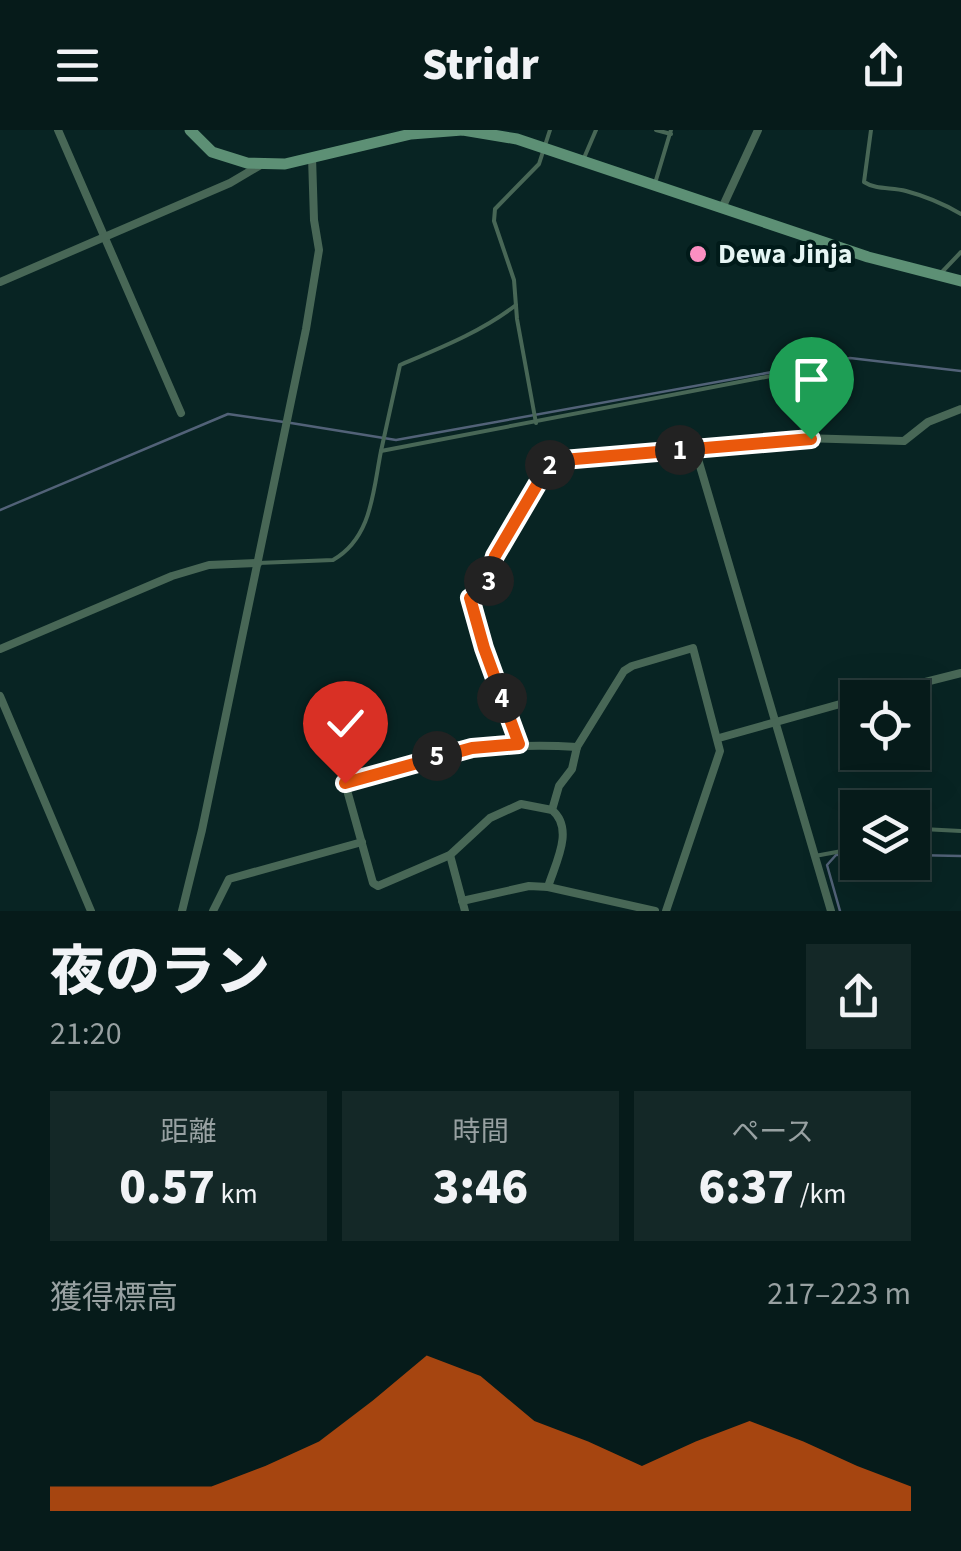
<!DOCTYPE html>
<html lang="ja">
<meta charset="utf-8">
<style>
body{margin:0;font-family:"Source Sans 3","Noto Sans JP",sans-serif;background:#142827;color:#f1f3f6;height:100vh;display:flex;flex-direction:column;font-size:38px;white-space:nowrap}
*{box-sizing:border-box;margin:0}
p{font-size:32px;color:#98a1a2}
.icon{flex:none;width:55px;height:55px;fill:none;stroke:currentColor;stroke-width:2;stroke-linecap:round;stroke-linejoin:round}
.map{position:relative;height:781px;overflow:hidden}
.panel{display:flex;flex-direction:column;background:#061b1a;flex:1}
.panel>*{flex:none}
.controls{position:absolute;left:840px;top:550px;display:grid;gap:20px}
.controls a{display:grid;place-items:center;width:90px;height:90px;border-radius:0px;background:#061b1a;box-shadow:0 10px 40px #0002,0 0 0 2px #273939;font-size:50px}
.pin{position:absolute;display:grid;place-items:center;width:85px;height:85px;color:#fff;margin:-102px -42px;border-radius:50% 50% 50% 0;rotate:-45deg;box-shadow:0 0 10px #0007}
.pin .icon{rotate:45deg}
.km{position:absolute;width:50px;height:50px;margin:-25px;border-radius:50%;background:#222;color:#fff;font-size:28px;line-height:50px;text-align:center}
.round{display:grid;place-items:center;flex:none;width:105px;height:105px;border-radius:0px;background:#142827}
.overview{display:flex;align-items:center;justify-content:space-between;height:170px;padding:0 50px}
h1{font-size:55px;font-weight:800;line-height:75px}
.stats{display:grid;grid-template-columns:repeat(3,1fr);gap:15px;height:170px;padding:10px 50px}
.stats div{display:grid;align-content:center;border-radius:0px;background:#142827;text-align:center}
.stats b{font-size:50px;font-weight:800}
.stats small{font-size:28px;font-weight:400}
.stats p{font-size:28px}
.chart{height:280px;padding:20px 50px}
.chart p{display:flex;justify-content:space-between}
.chart svg{width:100%;height:180px;margin-top:10px;fill:#ea580c;opacity:.7}
header{display:flex;justify-content:space-between;align-items:center;height:130px;padding:0 50px;background:#061b1a;font-size:45px;font-weight:800}
.map>svg:first-child{display:block}
</style>
<header><svg class="icon" aria-label="menu" viewBox="0 0 24 24"><path d="M4 6h16M4 12h16M4 18h16"/></svg>Stridr<svg class="icon" aria-label="share" viewBox="0 0 24 24"><path d="M12 15V3M7 8l5-5 5 5M5 13v7h14v-7"/></svg></header>
<div class="map">
<svg width="961" height="781" viewBox="0 0 961 781">
<rect width="100%" height="100%" fill="#082423"/>
<g fill="none" stroke-linecap="round" stroke-linejoin="round">
<g stroke="#526278" stroke-width="2.5">
<polyline points="291,293 396,310 850,228 961,241"/>
<polyline points="0,380 228,284 284,292"/>
<polyline points="912,725 961,726"/>
<polyline points="840,781 827,735 836,725 858,723"/>
</g>
<g stroke="#486756" stroke-width="4">
<polyline points="656,0 671,4"/>
<path d="M871 0 864 52C876 60 892 57 906 61 925 66 944 74 961 84"/>
<polyline points="584,28 596,0"/>
<polyline points="656,50 671,0"/>
<polyline points="942,142 961,122"/>
<polyline points="536,293 517,189 514,150 494,91 495,79 539,34 550,0"/>
<path d="M381 321 400 235C440 218 481 202 516 175"/>
<path d="M258 433 333 430C372 408 373 361 381 321L833 234"/>
<polyline points="904,663 910,678"/>
<path d="M912 681C921 695 927 710 912 721"/>
<polyline points="922,699 961,701"/>
<polyline points="815,726 858,718"/>
</g>
<g stroke="#486756" stroke-width="8">
<polyline points="58,0 181,283"/>
<polyline points="722,78 758,0"/>
<polyline points="0,152 230,53 264,33"/>
<polyline points="695,319 831,781"/>
<polyline points="0,519 172,446 209,435 258,433"/>
<polyline points="0,566 91,781"/>
<polyline points="862,568 961,543"/>
<polyline points="719,608 858,569"/>
<polyline points="519,614 483,518 470,468 488,453 500,417 548,336 563,330 802,308 904,311 928,292 961,279"/>
<polyline points="552,680 559,656 572,639 577,617 624,541 632,536 693,518 720,621 666,781"/>
<polyline points="450,725 465,781"/>
<path d="M548 757C555 734 575 699 552 680L521 674 490 688 450 725 378 756 373 753 345 653C420 622 496 612 577 617"/>
<polyline points="462,771 529,756 548,757 655,781"/>
<polyline points="182,781 202,700 306,199 319,120 314,90 312,27"/>
<polyline points="213,781 229,749 362,712"/>
</g>
<g stroke="#5d9075" stroke-width="11">
<polyline points="190,0 212,22 247,33 285,34 411,4 462,0"/>
<polyline points="463,0 517,9 868,127 961,151"/>
</g>
</g>
<g fill="none" stroke-linecap="round" stroke-linejoin="round">
<g stroke="#fff" stroke-width="20">
<polyline id="route" points="345,653 472,618 519,614 484,518 470,468 486,456 495,426 548,336 563,330 811,309"/>
</g>
<use href="#route" stroke="#ea580c" stroke-width="12"/>
</g>
<circle fill="#fc8fc2" stroke="#001a19" stroke-width="4" cx="698" cy="124" r="10"/>
<g text-anchor="middle" dominant-baseline="central" stroke-width="8" stroke-linejoin="round" paint-order="stroke">
<g font-size="28" font-weight="bold" fill="#e6f5f4" stroke="#001a19" text-anchor="start">
<text x="718" y="124">Dewa Jinja</text>
</g>
</g>
</svg>
<div class="controls">
<a><svg class="icon" aria-label="locate" viewBox="0 0 24 24"><circle cx="12" cy="12" r="6"/><path d="M12 2v4M12 18v4M2 12h4M18 12h4"/></svg></a>
<a><svg class="icon" aria-label="layers" viewBox="0 0 24 24"><path d="M12 4l9 5-9 5-9-5zM3 14l9 5 9-5"/></svg></a>
</div>
<div class="pin" style="left:811px;top:309px;background:#1e9e55"><svg class="icon" aria-label="arrive" viewBox="0 0 24 24"><path d="M6 21V4h12l-3 4 3 4H6"/></svg></div>
<div class="pin" style="left:345px;top:653px;background:#d93025"><svg class="icon" aria-label="check" viewBox="0 0 24 24"><path d="M5 12l5 5 9-10"/></svg></div>
<b class="km" style="left:680px;top:320px">1</b>
<b class="km" style="left:550px;top:335px">2</b>
<b class="km" style="left:489px;top:451px">3</b>
<b class="km" style="left:502px;top:568px">4</b>
<b class="km" style="left:437px;top:626px">5</b>
</div>
<section class="panel">
<div class="overview"><div><h1>夜のラン</h1><p>21:20</p></div><a class="round"><svg class="icon" aria-label="share" viewBox="0 0 24 24"><path d="M12 15V3M7 8l5-5 5 5M5 13v7h14v-7"/></svg></a></div>
<div class="stats">
<div><p>距離</p><b>0.57<small> km</small></b></div>
<div><p>時間</p><b>3:46</b></div>
<div><p>ペース</p><b>6:37<small> /km</small></b></div>
</div>
<div class="chart"><p><span>獲得標高</span>217–223 m</p>
<svg viewBox="0 0 160 44" preserveAspectRatio="none"><path d="M0 44V38L10 38L20 38L30 38L40 33L50 27L60 17L70 6L80 11L90 22L100 27L110 33L120 27L130 22L140 27L150 33L160 38V44z"/></svg>
</div>
</section>
